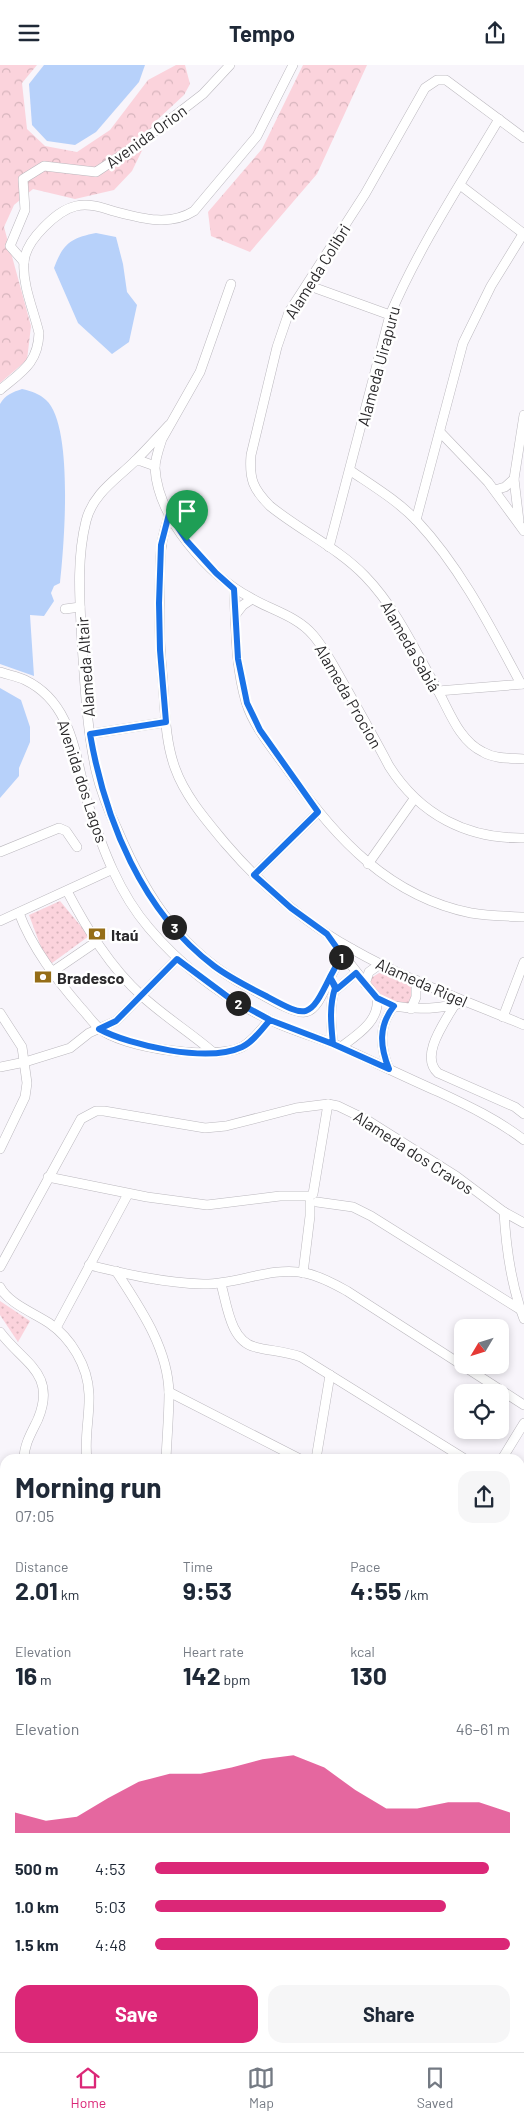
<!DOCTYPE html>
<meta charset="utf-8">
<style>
body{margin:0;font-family:Barlow,sans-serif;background:#f6f6f7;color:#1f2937;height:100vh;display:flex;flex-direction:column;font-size:19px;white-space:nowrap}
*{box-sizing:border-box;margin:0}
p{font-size:16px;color:#747a83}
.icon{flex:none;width:28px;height:28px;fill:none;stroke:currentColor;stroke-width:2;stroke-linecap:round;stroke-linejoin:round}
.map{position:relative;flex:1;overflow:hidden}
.panel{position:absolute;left:0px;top:1389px;width:525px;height:599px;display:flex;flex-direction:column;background:#fff;border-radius:15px 15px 0 0;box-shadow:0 2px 8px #0003}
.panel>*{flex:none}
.needle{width:32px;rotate:232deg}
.controls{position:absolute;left:454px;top:1254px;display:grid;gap:10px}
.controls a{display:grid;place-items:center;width:55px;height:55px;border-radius:10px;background:#fff;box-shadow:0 2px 8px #0003;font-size:25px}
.pin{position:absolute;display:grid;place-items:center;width:42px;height:42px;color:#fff;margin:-51px -21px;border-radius:50% 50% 50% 0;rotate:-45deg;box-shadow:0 0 5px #0007}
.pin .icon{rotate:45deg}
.km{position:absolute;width:25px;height:25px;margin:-12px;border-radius:50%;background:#222;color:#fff;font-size:14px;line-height:25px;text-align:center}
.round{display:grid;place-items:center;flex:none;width:52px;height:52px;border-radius:15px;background:#f6f6f7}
.summary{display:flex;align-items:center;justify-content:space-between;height:85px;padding:0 15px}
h1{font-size:28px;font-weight:700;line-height:38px}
.stats{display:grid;grid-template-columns:repeat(3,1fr);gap:8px;height:85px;padding:5px 15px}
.stats div{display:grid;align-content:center}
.stats b{font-size:25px;font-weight:700}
.stats small{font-size:14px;font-weight:400}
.stats p{font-size:14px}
.chart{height:140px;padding:10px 15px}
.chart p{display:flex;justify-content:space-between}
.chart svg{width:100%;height:90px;margin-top:5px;fill:#db2777;opacity:.7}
.action{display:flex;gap:10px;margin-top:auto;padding:10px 15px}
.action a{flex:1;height:58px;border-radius:15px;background:#db2777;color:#fff;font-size:20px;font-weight:700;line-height:58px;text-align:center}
.action a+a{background:#f6f6f7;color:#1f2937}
ul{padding:0 15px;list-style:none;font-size:16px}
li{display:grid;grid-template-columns:80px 60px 1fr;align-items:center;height:38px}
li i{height:12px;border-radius:6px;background:#db2777}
header{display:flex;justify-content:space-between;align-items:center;height:65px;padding:0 15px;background:#fff;font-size:22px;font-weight:700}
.menu{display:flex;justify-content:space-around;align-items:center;height:70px;border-top:1px solid #e0e1e3;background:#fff;font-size:14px;color:#747a83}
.menu a{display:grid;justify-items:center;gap:2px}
.menu .active{color:#db2777}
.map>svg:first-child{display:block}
</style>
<header><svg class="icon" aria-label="menu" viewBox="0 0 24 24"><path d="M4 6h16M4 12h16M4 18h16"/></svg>Tempo<svg class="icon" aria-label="share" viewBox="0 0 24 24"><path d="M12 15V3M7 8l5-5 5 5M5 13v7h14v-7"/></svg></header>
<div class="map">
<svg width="524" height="1987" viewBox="0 0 524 1987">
<defs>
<pattern id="forest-crowns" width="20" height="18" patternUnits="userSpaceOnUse" patternTransform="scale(1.25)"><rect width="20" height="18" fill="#fbd3dc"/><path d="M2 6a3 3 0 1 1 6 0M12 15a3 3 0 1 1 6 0" fill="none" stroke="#d7b5bd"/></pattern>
<pattern id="park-dots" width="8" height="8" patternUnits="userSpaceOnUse" patternTransform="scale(1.25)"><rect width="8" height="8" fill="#fbd3dc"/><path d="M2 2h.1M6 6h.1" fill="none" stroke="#d7b5bd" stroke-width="1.8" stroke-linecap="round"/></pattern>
</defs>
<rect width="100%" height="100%" fill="#f8f5fb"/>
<g fill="url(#forest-crowns)">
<polygon points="0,0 37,0 22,18 27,64 45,81 77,87 110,65 148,15 176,0 185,0 190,19 184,30 157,55 132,106 114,125 75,134 33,124 14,140 4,162 31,261 27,295 0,318"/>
<polygon points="303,0 367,0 317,109 250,187 211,171 208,147 262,84"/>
<polygon points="0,1853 5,1857 5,1982 103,1982 106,1987 0,1987"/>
<polygon points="336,1982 339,1987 247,1987 244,1983"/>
<polygon points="141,1983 209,1983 201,1987 145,1987"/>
</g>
<g fill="url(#park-dots)">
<polygon points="60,836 89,871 48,901 29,850"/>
<path d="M381 907 410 920 413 927 409 938C392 941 379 932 368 920L369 914Z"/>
<polygon points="0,1236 30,1256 18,1277 0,1250"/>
</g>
<g fill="#b7d1fa">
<polygon points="44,0 145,0 139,17 96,67 75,80 47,76 32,60 29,19"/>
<path d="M96 168 116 172 123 199 127 227 137 240 129 277 112 289 78 258 54 203C63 179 70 173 96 168Z"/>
<path d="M22 324C31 326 40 329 46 335 74 360 64 482 60 518L54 521 51 528 54 536 44 551 30 550 34 611 0 599V339C5 330 13 327 22 324Z"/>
<polygon points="0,623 21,635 30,662 30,677 19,703 19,711 0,733"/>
</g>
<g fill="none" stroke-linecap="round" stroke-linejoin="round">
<g stroke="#bbb8be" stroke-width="10">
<g id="minor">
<path d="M524 73 446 15H437L425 23 365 129 289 247 277 282 251 390C249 414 253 424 270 441 301 466 338 483 365 511 396 543 415 585 437 624 449 645 459 676 483 687 495 694 510 693 524 694"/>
<polyline points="460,120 524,169"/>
<polyline points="24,197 10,181 25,145 23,114 44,101 96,107 137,80 203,29 230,0"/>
<path d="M231 219 200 307 162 374C159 383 155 394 155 403 158 454 208 510 251 533 271 545 297 551 313 570 326 585 335 604 345 621 360 648 375 674 389 701 420 750 467 774 524 773"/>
<polyline points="307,220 390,250"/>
<path d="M0 325C21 307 38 299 39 268 34 246 22 220 24 197 25 183 35 171 44 162 53 153 63 144 76 141 88 138 101 142 113 146 140 153 169 162 194 146L257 71 293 0"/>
<path d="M169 360C158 372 147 384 136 395 117 414 93 428 86 456 76 496 80 538 82 579 85 621 87 665 96 706 101 727 109 747 118 766 146 832 183 889 248 922 260 928 294 950 306 947 325 942 330 895 352 884"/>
<polyline points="440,367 488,417 524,466"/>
<polyline points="135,396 141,396 155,401"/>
<path d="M351 406C373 421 398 436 417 456 461 503 491 563 521 619"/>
<polyline points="495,425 505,422 514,414"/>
<path d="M169 449C167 459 163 468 162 478 160 489 160 501 160 512 159 543 159 575 162 606 165 638 164 673 175 703 185 731 206 755 225 778 261 820 303 857 352 884 406 915 466 936 524 960"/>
<polyline points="416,455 463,278 491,221 523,169"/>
<polyline points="519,456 514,414 524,350"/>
<path d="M329 482 390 250C419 182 461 118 499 54"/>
<path d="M234 524C236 561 235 600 246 637 254 663 274 685 290 708 335 773 390 832 471 848 488 851 506 851 524 852"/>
<polyline points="65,544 80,542"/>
<polyline points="236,549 243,540 252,534"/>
<path d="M0 607C8 610 17 611 25 615 75 639 75 696 89 742 103 785 119 828 149 863 182 902 222 932 268 954 290 965 316 972 339 981 372 996 405 1012 439 1027 469 1041 498 1055 524 1075"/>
<polyline points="438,626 524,619"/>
<polyline points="90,669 166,657"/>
<polyline points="0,787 59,763 66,766 77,782"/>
<polyline points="368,799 414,734"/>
<polyline points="254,810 318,747"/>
<path d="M67 826C87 864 110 902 142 931 165 952 191 968 214 988"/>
<path d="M19 848C32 883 57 915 81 943 87 949 92 957 99 963 121 983 215 996 242 982 253 976 262 964 269 955"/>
<polyline points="0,856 111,805"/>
<path d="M330 873 377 933C380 956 357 970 341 982"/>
<polyline points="52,907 96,877"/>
<polyline points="334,919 337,924 356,908"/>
<polyline points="365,919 369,907 380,899"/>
<path d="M455 939C445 957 419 991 438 1008L515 1042 524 1049"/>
<polyline points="411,944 416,932 416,915"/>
<polyline points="0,948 22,982 27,1018 25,1032 0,1084"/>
<polyline points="503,952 524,897"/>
<path d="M333 979C331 959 329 942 335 923"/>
<polyline points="0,1002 25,997 70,983 89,968 116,956 177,894"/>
<path d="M389 1004C380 982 378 961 394 941 416 945 436 944 458 939"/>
<polyline points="48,1112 147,1132 207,1140 280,1131 310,1131"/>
<polyline points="313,1129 328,1039"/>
<polyline points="317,1137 353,1142 371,1151 521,1245"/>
<path d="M504 1147C506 1183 511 1220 524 1254"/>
<path d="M89 1200C126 1209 164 1218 203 1219 236 1220 271 1201 305 1208 320 1211 333 1218 347 1226L524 1340"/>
<polyline points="0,1202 81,1054 96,1046 104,1046 205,1063 226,1061 296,1043 328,1039 338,1041 367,1055 456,1111 504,1147 524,1158"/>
<path d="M116 1206C140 1243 168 1283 169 1328 169 1350 167 1372 166 1394"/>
<polyline points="303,1208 310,1151 310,1137"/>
<path d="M221 1219C227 1239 230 1276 255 1282 270 1286 285 1286 301 1292L465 1394"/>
<path d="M0 1222C8 1238 34 1248 49 1258 71 1273 88 1301 89 1329 90 1351 84 1372 87 1394"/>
<polyline points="56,1263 128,1129"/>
<path d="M0 1267C23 1298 57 1308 38 1354 32 1367 24 1379 24 1394"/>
<polyline points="169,1327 300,1394"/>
<polyline points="316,1394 330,1310"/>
<polyline points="502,1394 524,1358"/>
<polyline points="520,1429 524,1431"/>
<polyline points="520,1490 524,1488"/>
<polyline points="520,1586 524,1581"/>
<polyline points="0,1694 5,1706"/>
<polyline points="520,1744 524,1741"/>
<polyline points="520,1761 524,1768"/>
<polyline points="0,1770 5,1773"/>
<polyline points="520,1787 524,1794"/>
<polyline points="0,1827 5,1831"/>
<polyline points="130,1982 134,1987"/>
</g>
</g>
<use href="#minor" stroke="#fff" stroke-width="9"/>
</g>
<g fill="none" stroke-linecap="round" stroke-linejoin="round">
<g stroke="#fff" stroke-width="10">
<path id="route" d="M187 476 216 508 234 524 238 594 247 638 260 665 318 747 254 810 291 843 327 869 342 890 330 912 335 923C329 942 331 959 333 979L270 955C262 964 253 977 242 982 208 998 131 981 99 964L116 956 177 894 228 932 270 955 333 979 389 1004C380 982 378 961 394 941L377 933 356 908 337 924 330 912C309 955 307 953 266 931 248 922 230 913 214 901 142 847 105 755 90 669L166 657 160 585 159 538 161 480 169 449 187 476"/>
</g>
<use href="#route" stroke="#1a73e8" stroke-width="6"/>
</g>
<defs>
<g id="bank-bare" transform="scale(1.35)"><path d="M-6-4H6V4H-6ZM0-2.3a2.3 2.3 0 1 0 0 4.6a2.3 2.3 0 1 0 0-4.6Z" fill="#956d17" stroke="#fff" stroke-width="2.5" paint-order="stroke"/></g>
</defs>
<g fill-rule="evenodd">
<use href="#bank-bare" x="97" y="869"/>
<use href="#bank-bare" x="43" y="912"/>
</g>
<g text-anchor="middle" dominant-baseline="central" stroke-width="5" stroke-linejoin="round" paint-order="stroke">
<g font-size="16" fill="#2a292b" stroke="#fff">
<text transform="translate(146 71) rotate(-36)">Avenida Orion</text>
<text transform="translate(317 206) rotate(-58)">Alameda Colibri</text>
<text transform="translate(378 301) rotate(-75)">Alameda Uirapuru</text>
<text transform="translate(411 581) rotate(60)">Alameda Sabiá</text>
<text transform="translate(85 602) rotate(-94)">Alameda Altair</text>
<text transform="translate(349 631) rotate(60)">Alameda Procion</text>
<text transform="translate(83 716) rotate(72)">Avenida dos Lagos</text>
<text transform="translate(422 917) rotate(24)">Alameda Rigel</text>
<text transform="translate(414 1087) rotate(33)">Alameda dos Cravos</text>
</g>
<g font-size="16" font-weight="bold" fill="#2a292b" stroke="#fff" text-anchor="start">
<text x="111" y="869">Itaú</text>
<text x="57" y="912">Bradesco</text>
</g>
</g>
</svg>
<div class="controls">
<a><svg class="needle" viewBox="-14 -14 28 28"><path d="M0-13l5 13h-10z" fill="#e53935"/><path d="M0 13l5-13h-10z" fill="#747a83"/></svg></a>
<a><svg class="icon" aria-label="locate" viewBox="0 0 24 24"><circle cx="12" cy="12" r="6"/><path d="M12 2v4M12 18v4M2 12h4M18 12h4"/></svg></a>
</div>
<div class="pin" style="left:187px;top:476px;background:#1e9e55"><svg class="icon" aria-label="arrive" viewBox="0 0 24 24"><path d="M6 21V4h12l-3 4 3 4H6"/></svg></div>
<b class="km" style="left:341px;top:892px">1</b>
<b class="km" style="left:238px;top:938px">2</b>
<b class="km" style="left:174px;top:862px">3</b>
<section class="panel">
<div class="summary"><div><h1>Morning run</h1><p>07:05</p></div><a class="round"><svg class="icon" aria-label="share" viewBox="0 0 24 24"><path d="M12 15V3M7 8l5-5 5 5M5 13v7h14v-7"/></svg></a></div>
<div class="stats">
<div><p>Distance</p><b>2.01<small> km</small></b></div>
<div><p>Time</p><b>9:53</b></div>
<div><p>Pace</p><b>4:55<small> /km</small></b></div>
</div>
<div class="stats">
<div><p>Elevation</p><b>16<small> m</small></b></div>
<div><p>Heart rate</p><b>142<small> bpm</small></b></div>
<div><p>kcal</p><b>130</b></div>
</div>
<div class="chart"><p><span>Elevation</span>46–61 m</p>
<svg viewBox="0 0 160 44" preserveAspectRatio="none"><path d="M0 44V34L10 38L20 36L30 27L40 19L50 15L60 15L70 12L80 8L90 6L100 12L110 23L120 32L130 32L140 29L150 29L160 34V44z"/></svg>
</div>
<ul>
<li><b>500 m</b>4:53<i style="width:94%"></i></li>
<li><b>1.0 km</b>5:03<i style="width:82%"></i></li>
<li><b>1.5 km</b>4:48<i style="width:100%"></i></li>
</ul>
<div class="action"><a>Save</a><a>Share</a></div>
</section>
</div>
<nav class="menu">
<a class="active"><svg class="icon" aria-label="home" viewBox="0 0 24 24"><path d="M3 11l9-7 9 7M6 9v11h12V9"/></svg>Home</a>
<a><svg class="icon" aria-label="map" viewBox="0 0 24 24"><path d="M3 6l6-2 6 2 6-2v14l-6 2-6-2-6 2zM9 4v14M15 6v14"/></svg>Map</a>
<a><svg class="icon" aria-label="saved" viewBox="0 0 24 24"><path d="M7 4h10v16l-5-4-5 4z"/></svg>Saved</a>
</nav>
